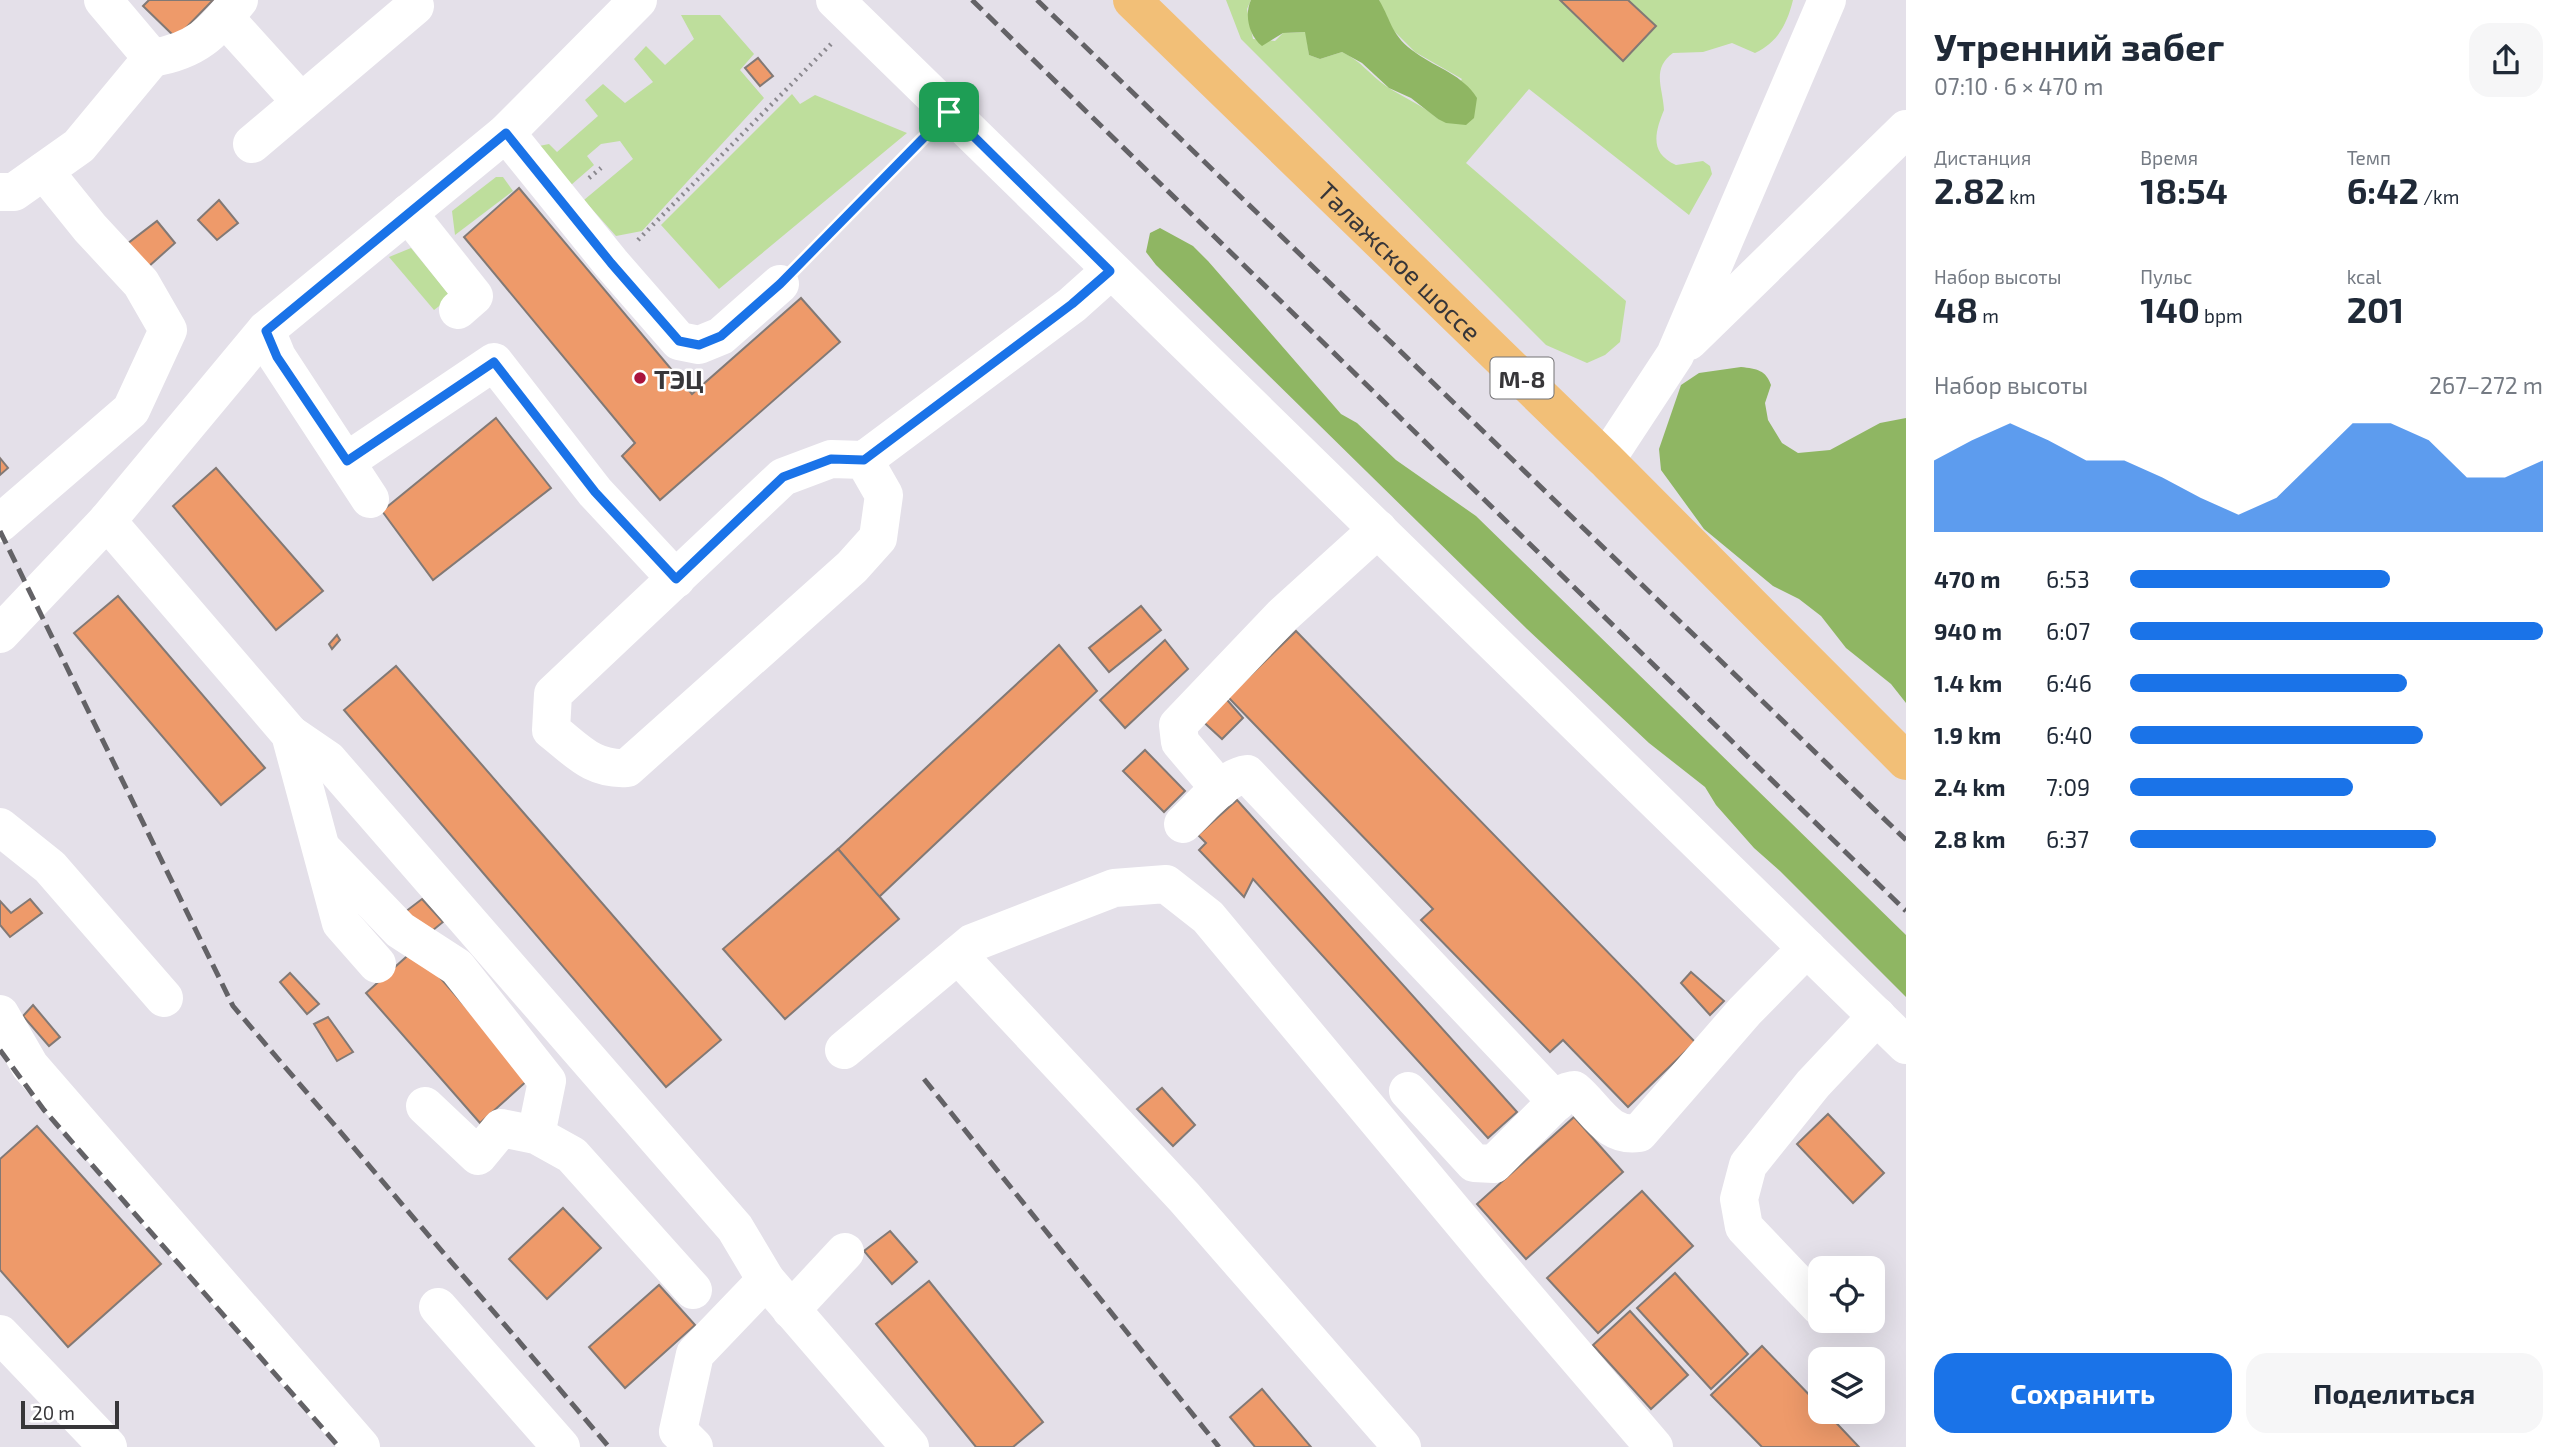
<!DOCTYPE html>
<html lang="ru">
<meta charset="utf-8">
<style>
body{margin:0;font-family:"Exo 2",sans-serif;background:#f6f6f7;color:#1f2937;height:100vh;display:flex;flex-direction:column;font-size:26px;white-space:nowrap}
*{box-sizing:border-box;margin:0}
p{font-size:23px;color:#747a83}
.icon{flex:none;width:38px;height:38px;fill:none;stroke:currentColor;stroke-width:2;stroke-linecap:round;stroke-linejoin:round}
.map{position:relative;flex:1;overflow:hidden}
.drawer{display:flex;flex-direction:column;background:#fff;width:665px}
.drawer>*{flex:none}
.tools{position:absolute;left:1808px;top:1256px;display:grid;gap:14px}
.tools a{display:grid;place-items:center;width:77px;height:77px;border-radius:14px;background:#fff;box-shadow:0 7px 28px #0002;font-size:35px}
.scale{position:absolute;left:21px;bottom:18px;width:98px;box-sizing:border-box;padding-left:7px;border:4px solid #373639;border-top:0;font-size:19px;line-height:24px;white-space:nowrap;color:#373639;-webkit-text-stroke:5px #fff;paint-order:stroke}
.pin{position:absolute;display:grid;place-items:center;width:60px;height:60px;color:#fff;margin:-30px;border-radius:14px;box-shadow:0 4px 10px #0006}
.round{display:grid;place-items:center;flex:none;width:74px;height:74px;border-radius:21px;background:#f6f6f7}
.headline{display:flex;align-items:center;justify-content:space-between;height:119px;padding:0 28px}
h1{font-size:38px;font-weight:700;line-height:52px}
.figures{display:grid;grid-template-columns:repeat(3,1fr);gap:10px;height:119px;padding:7px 28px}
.figures div{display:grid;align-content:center}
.figures b{font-size:35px;font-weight:700}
.figures small{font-size:19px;font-weight:400}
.figures p{font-size:19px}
.chart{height:196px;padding:14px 28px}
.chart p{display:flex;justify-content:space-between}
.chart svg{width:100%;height:126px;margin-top:7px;fill:#1a73e8;opacity:.7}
.cta{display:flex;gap:14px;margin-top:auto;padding:14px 28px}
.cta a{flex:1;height:80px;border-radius:21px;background:#1a73e8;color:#fff;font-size:28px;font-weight:700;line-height:80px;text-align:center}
.cta a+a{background:#f6f6f7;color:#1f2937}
ul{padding:0 28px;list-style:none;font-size:23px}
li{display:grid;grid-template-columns:112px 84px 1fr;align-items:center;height:52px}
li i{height:18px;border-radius:9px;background:#1a73e8}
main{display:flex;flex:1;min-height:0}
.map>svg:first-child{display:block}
</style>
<main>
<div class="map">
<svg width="1906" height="1447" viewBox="0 0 1906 1447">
<rect width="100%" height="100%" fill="#e4e0e9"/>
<g fill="#bede9c">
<path d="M1226 0H1251L1247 9 1253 39 1275 41 1283 33 1306 32 1309 55 1320 59 1342 52C1360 60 1370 75 1386 86 1403 98 1422 104 1438 119L1462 79 1415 52 1389 26 1379 0H1793C1787 24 1778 42 1755 53L1732 43 1703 52 1673 53C1651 69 1663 88 1664 110 1655 132 1649 153 1676 165L1703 161 1710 166 1712 174 1689 215 1529 89 1466 163 1626 301 1620 342 1605 355 1587 363 1546 345 1241 39Z"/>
<polygon points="681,15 720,15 754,54 740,70 764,98 642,231 616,236 584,200 633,159 620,141 601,144 587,156 594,165 571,185 539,146 549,144 557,152 598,116 585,100 603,84 625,103 653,82 634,59 646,46 665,65 694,39"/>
<polygon points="792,94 800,104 815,95 907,133 719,289 661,225"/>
<polygon points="496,177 503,177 513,191 455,235 452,211"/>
<polygon points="411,248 451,297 434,310 389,257"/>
</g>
<g fill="#8fb663">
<path d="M1251 0H1379C1392 22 1391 36 1416 53 1437 68 1463 75 1477 98L1474 118 1466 125 1446 123 1438 119 1411 98 1389 88 1362 63 1342 52 1320 59 1309 55 1305 32 1283 33 1262 46C1249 36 1244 15 1251 0Z"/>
<polygon points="1160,228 1193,246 1208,261 1341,414 1357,423 1396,460 1476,516 1906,935 1906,997 1780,871 1754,848 1716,805 1705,787 1649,743 1527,629 1156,265 1146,252 1150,233"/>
<path d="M1741 367C1757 369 1766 370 1771 385L1765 403 1768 420 1782 443 1798 453 1830 450 1880 423 1906 418V703L1891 684 1846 648 1821 616 1799 599 1773 586 1704 529 1661 470 1659 449 1681 385 1699 373Z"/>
</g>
<g fill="#ee9a6a" stroke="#827975" stroke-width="2">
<polygon points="149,0 213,0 176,38 143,6"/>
<polygon points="1560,0 1628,0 1656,26 1623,61"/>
<polygon points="758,58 773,76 760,86 745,68"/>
<polygon points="519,188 692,394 801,298 840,342 660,500 622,456 635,443 464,237"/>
<polygon points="219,200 238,223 217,240 198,220"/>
<polygon points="157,221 175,243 148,267 127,244"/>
<polygon points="496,418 551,488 433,580 382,511"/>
<polygon points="0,458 8,468 0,475"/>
<polygon points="216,468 323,591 276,630 173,506"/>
<polygon points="118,596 265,768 221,805 74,633"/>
<polygon points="1141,606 1161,630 1109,672 1089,648"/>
<polygon points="1296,631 1695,1042 1628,1107 1563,1040 1550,1052 1421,920 1433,909 1228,697"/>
<polygon points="337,635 340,640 332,649 329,644"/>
<polygon points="1165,640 1188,669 1125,728 1100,700"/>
<polygon points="1059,645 1097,691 879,897 838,849"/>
<polygon points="396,666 721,1040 666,1087 344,710"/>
<polygon points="1221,693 1243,718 1222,739 1197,716"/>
<polygon points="1145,750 1185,791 1164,812 1123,771"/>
<polygon points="1237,800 1517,1112 1488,1138 1253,879 1244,897 1199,850 1206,843 1198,835"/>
<polygon points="838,849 899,919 785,1019 723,949"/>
<polygon points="30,899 42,913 10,937 0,925 0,901 11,913"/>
<polygon points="422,899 443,922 427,935 405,912"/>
<polygon points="415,949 529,1079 480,1123 366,993"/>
<polygon points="1691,972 1724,1001 1710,1015 1681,983"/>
<polygon points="290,973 319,1004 307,1014 280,982"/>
<polygon points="33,1005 60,1037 49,1046 23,1016"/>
<polygon points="328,1017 353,1052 337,1061 314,1024"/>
<polygon points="1162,1088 1195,1125 1173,1146 1137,1109"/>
<polygon points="1828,1114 1884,1173 1853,1203 1797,1144"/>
<polygon points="1574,1117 1623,1172 1526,1259 1477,1204"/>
<polygon points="37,1126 161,1264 68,1347 0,1270 0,1159"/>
<polygon points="1642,1191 1693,1246 1598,1333 1547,1278"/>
<polygon points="563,1208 601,1248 547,1299 509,1259"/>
<polygon points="890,1231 917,1262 892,1284 864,1251"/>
<polygon points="1675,1273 1748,1354 1711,1389 1637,1308"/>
<polygon points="929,1281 1043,1422 1013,1447 976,1447 876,1324"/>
<polygon points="659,1285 695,1325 625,1388 589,1347"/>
<polygon points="1630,1311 1688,1375 1651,1409 1593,1345"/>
<polygon points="1762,1346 1820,1406 1820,1412 1826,1412 1859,1447 1762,1447 1711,1395"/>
<polygon points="1262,1389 1311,1447 1255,1447 1230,1417"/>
</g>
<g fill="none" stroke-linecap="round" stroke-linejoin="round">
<g stroke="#8a888e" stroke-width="4.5" stroke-dasharray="2 5" stroke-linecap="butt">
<polyline points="589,178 601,168"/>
<polyline points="638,240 831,44"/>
<polyline points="805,259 927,135"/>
</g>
<g stroke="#fff" stroke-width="38">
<path d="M103 0 152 58C196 51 213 33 239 0"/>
<polyline points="835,0 1906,1045"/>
<polyline points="225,18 301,102"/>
<polyline points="506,133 611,263 679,341 699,345 721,336 780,284"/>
<polyline points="252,144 415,6"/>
<polyline points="0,192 14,192 79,146 152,58"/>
<polyline points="408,213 474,296 458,310"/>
<polyline points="266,330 277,357 370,499"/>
<polyline points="1689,341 1906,129"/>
<path d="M864 460 884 495 878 538 852 567 627 768C592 770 578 751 551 730L553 694 783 477 831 459 864 460 1072 305 1110 271"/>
<polyline points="1606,460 1675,355 1827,0"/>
<polyline points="347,461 494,362 595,492 676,579"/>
<polyline points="107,521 290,734 341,923 377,964"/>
<polyline points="0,523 131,410 168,330 141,283 90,228 44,171"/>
<polyline points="0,634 107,521 266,330 506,133 638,0"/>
<polyline points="290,734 328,760 735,1228 766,1280 910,1447"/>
<polyline points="1220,789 1180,742 1178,725 1282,616 1378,529"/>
<path d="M1183 824C1200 809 1224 777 1247 774L1557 1102"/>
<polyline points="0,827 50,867 164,998"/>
<polyline points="325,852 400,930 457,967 547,1081 536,1135"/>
<polyline points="958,955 1184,1197 1402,1447"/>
<polyline points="0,1014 30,1066 361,1447"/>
<polyline points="844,1050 972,943 1114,888 1166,884 1208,917 1499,1266 1654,1447"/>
<path d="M1408 1091 1474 1163 1494 1164 1566 1092 1574 1090C1596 1108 1607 1138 1639 1133L1745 1011 1807 948"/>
<polyline points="425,1106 478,1156 501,1128 536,1135 572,1155 693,1290"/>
<polyline points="438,1307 561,1447"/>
<polyline points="1820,1307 1744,1227 1739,1199 1748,1165 1813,1084 1877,1016"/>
<polyline points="791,1310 845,1252"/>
<polyline points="0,1334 108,1447"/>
<polyline points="694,1447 678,1431 695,1354 766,1280"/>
</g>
<path stroke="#f2bf77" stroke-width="38" id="s1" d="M1132 0 1606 460 1906 761"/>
<g stroke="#636266" stroke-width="5" stroke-dasharray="14 7" stroke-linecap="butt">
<polyline points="972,0 1906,911"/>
<polyline points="1037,0 1906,840"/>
<polyline points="0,531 233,1006 609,1447"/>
<polyline points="0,1050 44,1110 339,1447"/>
<polyline points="924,1079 1219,1447"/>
</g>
</g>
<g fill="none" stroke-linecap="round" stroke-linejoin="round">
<g stroke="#fff" stroke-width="14">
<polygon id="route" points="949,112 1110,271 1072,304 864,460 831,459 783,477 676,579 595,492 494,362 347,461 277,357 266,331 506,133 611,263 679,341 699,345 721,336 780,284"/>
</g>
<use href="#route" stroke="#1a73e8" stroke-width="9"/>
</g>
<circle fill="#aa133d" stroke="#fff" stroke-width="2.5" cx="640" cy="378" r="7"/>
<g text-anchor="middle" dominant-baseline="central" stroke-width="5" stroke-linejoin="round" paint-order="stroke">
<rect fill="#fff" stroke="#737274" stroke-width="2" x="1490.5" y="357.5" width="63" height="41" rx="5"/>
<g font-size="24" font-weight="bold" fill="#373639">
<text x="1522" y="378">М-8</text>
</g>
<g font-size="26" fill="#373639" stroke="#fff">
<text stroke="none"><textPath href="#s1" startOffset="374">Талажское шоссе</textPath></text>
</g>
<g font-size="26" font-weight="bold" fill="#373639" stroke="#fff" text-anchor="start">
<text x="654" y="378">ТЭЦ</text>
</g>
</g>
</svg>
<div class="tools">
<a><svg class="icon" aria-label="locate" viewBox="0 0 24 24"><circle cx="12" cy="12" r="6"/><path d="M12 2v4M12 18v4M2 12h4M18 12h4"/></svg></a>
<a><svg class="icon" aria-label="layers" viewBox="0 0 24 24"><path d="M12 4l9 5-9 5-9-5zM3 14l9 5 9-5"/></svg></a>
</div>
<div class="scale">20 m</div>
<div class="pin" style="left:949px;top:112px;background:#1e9e55"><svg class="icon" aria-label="arrive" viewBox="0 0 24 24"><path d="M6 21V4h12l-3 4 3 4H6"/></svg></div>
</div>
<section class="drawer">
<div class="headline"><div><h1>Утренний забег</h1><p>07:10 · 6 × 470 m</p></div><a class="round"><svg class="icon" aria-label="share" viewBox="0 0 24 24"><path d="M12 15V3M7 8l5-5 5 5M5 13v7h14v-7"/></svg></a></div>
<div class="figures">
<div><p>Дистанция</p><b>2.82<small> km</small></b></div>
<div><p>Время</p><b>18:54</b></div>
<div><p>Темп</p><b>6:42<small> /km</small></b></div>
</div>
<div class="figures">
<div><p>Набор высоты</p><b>48<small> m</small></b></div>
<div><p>Пульс</p><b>140<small> bpm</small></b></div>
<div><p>kcal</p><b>201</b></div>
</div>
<div class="chart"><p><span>Набор высоты</span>267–272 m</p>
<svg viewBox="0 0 160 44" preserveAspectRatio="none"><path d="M0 44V19L10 12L20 6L30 12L40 19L50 19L60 25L70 32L80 38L90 32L100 19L110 6L120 6L130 12L140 25L150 25L160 19V44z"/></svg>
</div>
<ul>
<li><b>470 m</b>6:53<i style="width:63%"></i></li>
<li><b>940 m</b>6:07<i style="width:100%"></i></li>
<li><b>1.4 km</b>6:46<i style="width:67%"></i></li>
<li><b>1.9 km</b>6:40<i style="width:71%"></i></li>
<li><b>2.4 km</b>7:09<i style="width:54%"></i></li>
<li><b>2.8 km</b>6:37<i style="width:74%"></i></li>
</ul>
<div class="cta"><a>Сохранить</a><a>Поделиться</a></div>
</section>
</main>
